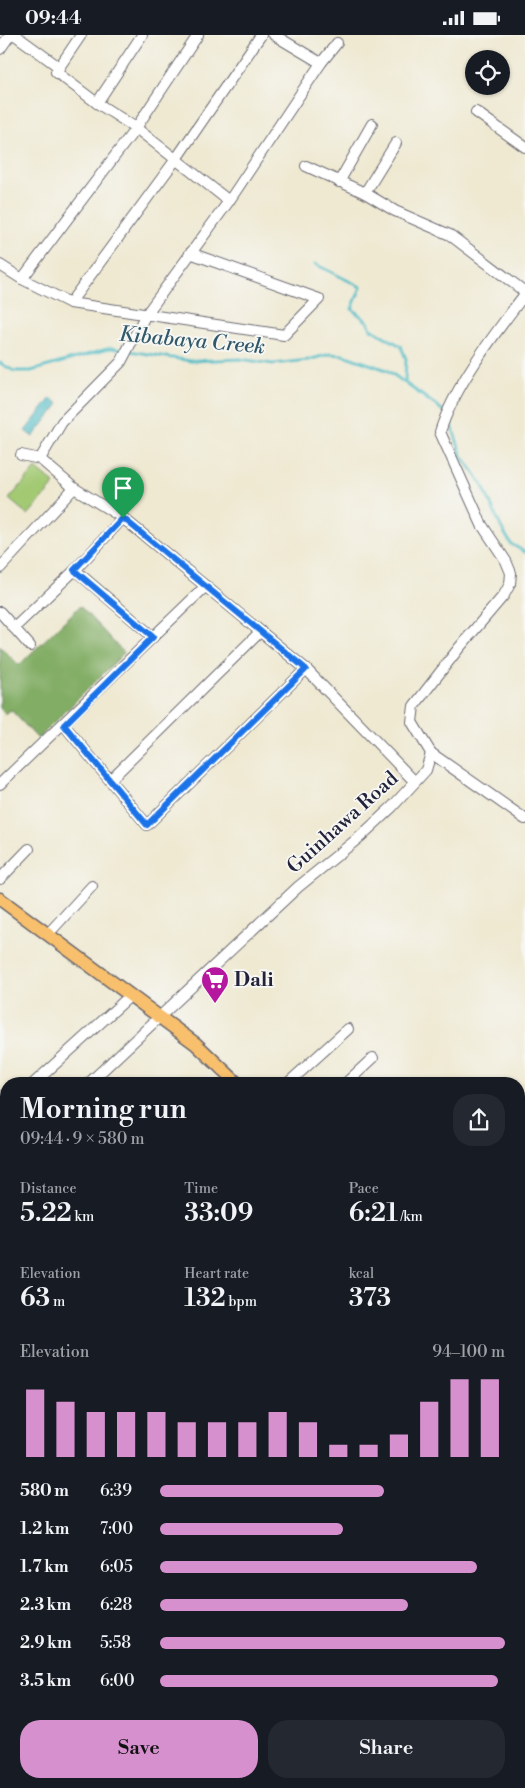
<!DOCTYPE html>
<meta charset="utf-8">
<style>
body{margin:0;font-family:"Libre Bodoni",serif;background:#242831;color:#f1f3f6;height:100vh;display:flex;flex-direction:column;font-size:19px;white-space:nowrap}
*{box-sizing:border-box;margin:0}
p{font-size:16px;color:#9ea1a6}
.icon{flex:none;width:28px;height:28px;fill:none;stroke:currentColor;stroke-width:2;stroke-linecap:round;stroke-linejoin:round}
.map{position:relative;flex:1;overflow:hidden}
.side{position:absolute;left:0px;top:1042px;width:525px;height:711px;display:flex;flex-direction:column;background:#171b24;border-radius:20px 20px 0 0;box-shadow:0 1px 4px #0004}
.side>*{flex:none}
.tools{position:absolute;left:465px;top:15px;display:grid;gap:10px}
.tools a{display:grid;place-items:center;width:45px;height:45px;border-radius:50%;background:#171b24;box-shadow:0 1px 4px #0004;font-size:25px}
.pin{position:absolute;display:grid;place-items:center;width:42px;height:42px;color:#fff;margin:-51px -21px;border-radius:50% 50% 50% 0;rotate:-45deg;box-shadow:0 0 5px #0007}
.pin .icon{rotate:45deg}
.round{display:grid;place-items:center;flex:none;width:52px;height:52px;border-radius:20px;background:#242831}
.headline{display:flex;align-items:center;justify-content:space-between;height:85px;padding:0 20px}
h1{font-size:28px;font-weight:600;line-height:38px}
.figures{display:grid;grid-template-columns:repeat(3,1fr);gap:8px;height:85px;padding:5px 20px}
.figures div{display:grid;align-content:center}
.figures b{font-size:25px;font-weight:600}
.figures small{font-size:14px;font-weight:400}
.figures p{font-size:14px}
.chart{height:140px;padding:10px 20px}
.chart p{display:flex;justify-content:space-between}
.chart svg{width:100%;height:90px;margin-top:5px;stroke:#d690ce;stroke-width:6}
.action{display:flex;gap:10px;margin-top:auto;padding:10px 20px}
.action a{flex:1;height:58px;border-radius:20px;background:#d690ce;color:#111;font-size:20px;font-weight:600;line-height:58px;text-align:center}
.action a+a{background:#242831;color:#f1f3f6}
ul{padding:0 20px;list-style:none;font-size:16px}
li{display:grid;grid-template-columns:80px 60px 1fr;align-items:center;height:38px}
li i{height:12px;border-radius:6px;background:#d690ce}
.status{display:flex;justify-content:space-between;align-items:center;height:35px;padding:0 25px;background:#171b24;direction:ltr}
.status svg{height:14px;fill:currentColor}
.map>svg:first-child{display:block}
</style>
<div class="status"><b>09:44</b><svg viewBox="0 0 49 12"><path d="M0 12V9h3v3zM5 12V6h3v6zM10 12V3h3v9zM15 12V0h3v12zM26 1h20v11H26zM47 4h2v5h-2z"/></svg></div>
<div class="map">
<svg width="525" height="1753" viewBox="0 0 525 1753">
<rect width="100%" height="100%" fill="#f6f6f2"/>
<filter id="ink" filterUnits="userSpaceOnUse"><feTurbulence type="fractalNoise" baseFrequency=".02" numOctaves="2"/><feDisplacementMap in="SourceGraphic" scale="10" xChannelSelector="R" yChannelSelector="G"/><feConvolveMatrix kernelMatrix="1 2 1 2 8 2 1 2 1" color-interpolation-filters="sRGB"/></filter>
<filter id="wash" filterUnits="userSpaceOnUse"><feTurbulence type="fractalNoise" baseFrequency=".0096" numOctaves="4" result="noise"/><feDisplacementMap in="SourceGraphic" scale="20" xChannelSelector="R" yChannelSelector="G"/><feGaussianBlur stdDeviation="1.12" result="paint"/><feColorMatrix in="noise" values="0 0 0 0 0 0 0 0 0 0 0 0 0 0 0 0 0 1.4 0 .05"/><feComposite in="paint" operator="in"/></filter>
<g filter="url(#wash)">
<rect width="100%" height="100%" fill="#efe9d2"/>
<polygon fill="#a3c973" stroke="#627657" points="36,433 55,449 28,480 9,464"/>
<polygon fill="#82ad65" stroke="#526850" points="80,571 124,618 38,704 11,675 5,679 0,673 0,611 19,630"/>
<polygon fill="#4dbbc5" stroke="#386e80" points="51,363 59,369 33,402 25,396"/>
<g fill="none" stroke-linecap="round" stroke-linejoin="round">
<g stroke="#4dbbc5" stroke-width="3">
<polyline points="315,229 361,252 352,274 368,287 371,294 401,311 406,324 405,347"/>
<polyline points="0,328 14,336 31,336 111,313 191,326 240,324 273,329 308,325 330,319 343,320 387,335 445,377"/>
<polyline points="449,381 461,419 482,449 501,492 511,509 525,517"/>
</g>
</g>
</g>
<g filter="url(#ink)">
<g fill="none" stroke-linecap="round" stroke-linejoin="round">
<g stroke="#6a6870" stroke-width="12">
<g id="minor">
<polyline points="15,0 59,32"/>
<polyline points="81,0 56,37 97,68 136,93 229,166"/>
<polyline points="274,0 321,28"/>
<polyline points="337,8 321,28 229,166 145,281 121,327 62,387 40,424 74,453 123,483 306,634 415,747"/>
<polyline points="0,14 10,0"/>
<polyline points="97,68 142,0"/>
<polyline points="476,77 525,112"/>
<polyline points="306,131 365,158 395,176 450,200 525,257"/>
<polyline points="339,147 372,89"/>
<polyline points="365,158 396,108"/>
<polyline points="0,230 22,244 70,268 284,300 319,264 190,218"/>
<polyline points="22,244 136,93 198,0"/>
<polyline points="70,268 176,124 261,0"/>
<polyline points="21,420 40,424"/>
<polyline points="0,533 74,453"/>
<polyline points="75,535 153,602"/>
<polyline points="0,577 30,611"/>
<polyline points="14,593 75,535 123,483"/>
<polyline points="64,690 147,790 306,634"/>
<polyline points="431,718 525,784"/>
<polyline points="110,745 260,597"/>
<polyline points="0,749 206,551"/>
<polyline points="0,844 29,814"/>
<polyline points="48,899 92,851"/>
<polyline points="33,1049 131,960"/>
<path d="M88 1049 298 852 361 801 392 772 426 735 431 718 412 687 414 671 459 613 504 560 510 549 511 538 506 526 482 490 440 397C454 351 496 297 525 259"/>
<polyline points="287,1049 348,994"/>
<polyline points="345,1049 373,1023"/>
<polyline points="0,1061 6,1069"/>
<polyline points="0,1123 6,1131"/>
<polyline points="519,1456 525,1451"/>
<polyline points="519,1604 525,1600"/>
<polyline points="519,1687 525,1695"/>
<polyline points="43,1748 44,1753"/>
<polyline points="95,1748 99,1753"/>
<polyline points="158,1748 162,1753"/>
<polyline points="221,1748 226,1753"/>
<polyline points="408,1748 412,1753"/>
<polyline points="482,1748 487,1753"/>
<polyline points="265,1753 271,1748"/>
</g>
</g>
<g stroke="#6a6870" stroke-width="15">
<g id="major">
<polyline points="0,864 196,1009 238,1049"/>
<polyline points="519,1133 525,1129"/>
<polyline points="519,1425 525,1434"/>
<polyline points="0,1473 6,1468"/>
</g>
</g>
<use href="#minor" stroke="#fff" stroke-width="10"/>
<use href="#major" stroke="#f8bf6c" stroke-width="12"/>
</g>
</g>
<g fill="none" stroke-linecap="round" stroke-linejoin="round" filter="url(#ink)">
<g stroke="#fff" stroke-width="10">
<polygon id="route" points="123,483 306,634 147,790 64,690 153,602 74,535"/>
</g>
<use href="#route" stroke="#1a73e8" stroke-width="6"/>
</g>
<defs>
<g id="supermarket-pin" transform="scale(1.4375)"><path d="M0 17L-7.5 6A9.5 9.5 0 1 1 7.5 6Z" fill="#b5179e" stroke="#f6f6f2"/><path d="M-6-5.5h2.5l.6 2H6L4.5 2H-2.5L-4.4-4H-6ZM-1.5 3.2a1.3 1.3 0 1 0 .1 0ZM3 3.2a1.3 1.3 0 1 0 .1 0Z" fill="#fff"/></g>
</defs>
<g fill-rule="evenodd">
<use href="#supermarket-pin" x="215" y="945"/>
</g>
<g text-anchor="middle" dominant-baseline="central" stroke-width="4" stroke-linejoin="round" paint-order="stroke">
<g font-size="20" fill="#22223b" stroke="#f6f6f2">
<text transform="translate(343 788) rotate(-42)">Guinhawa Road</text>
</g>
<g font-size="20" font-weight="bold" fill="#22223b" stroke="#f6f6f2" text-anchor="start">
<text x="234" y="945">Dali</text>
</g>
<g font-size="21" font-style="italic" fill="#31586b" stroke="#f6f6f2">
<text transform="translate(192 306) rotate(5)">Kibabaya Creek</text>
</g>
</g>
</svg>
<div class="tools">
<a><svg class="icon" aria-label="locate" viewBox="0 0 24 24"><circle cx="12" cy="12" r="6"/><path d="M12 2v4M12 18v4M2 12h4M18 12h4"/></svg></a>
</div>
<div class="pin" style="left:123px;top:483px;background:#1e9e55"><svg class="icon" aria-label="arrive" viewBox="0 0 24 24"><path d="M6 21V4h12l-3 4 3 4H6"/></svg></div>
<section class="side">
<div class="headline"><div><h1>Morning run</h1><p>09:44 · 9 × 580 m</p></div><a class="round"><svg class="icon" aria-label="share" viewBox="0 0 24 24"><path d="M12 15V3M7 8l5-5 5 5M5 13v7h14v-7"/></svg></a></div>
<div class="figures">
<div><p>Distance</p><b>5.22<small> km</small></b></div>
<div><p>Time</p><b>33:09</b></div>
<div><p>Pace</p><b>6:21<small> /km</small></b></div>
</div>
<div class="figures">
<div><p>Elevation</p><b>63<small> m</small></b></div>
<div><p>Heart rate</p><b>132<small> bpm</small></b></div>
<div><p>kcal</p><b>373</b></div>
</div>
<div class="chart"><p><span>Elevation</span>94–100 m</p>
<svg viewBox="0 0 160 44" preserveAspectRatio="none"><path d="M5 44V11M15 44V17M25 44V22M35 44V22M45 44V22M55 44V27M65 44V27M75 44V27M85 44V22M95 44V27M105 44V38M115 44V38M125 44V33M135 44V17M145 44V6M155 44V6"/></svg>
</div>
<ul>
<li><b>580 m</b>6:39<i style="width:65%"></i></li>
<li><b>1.2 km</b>7:00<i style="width:53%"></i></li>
<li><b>1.7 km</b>6:05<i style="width:92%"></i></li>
<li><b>2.3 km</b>6:28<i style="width:72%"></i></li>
<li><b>2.9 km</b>5:58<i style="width:100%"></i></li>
<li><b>3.5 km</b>6:00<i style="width:98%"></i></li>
</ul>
<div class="action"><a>Save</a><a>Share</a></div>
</section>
</div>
